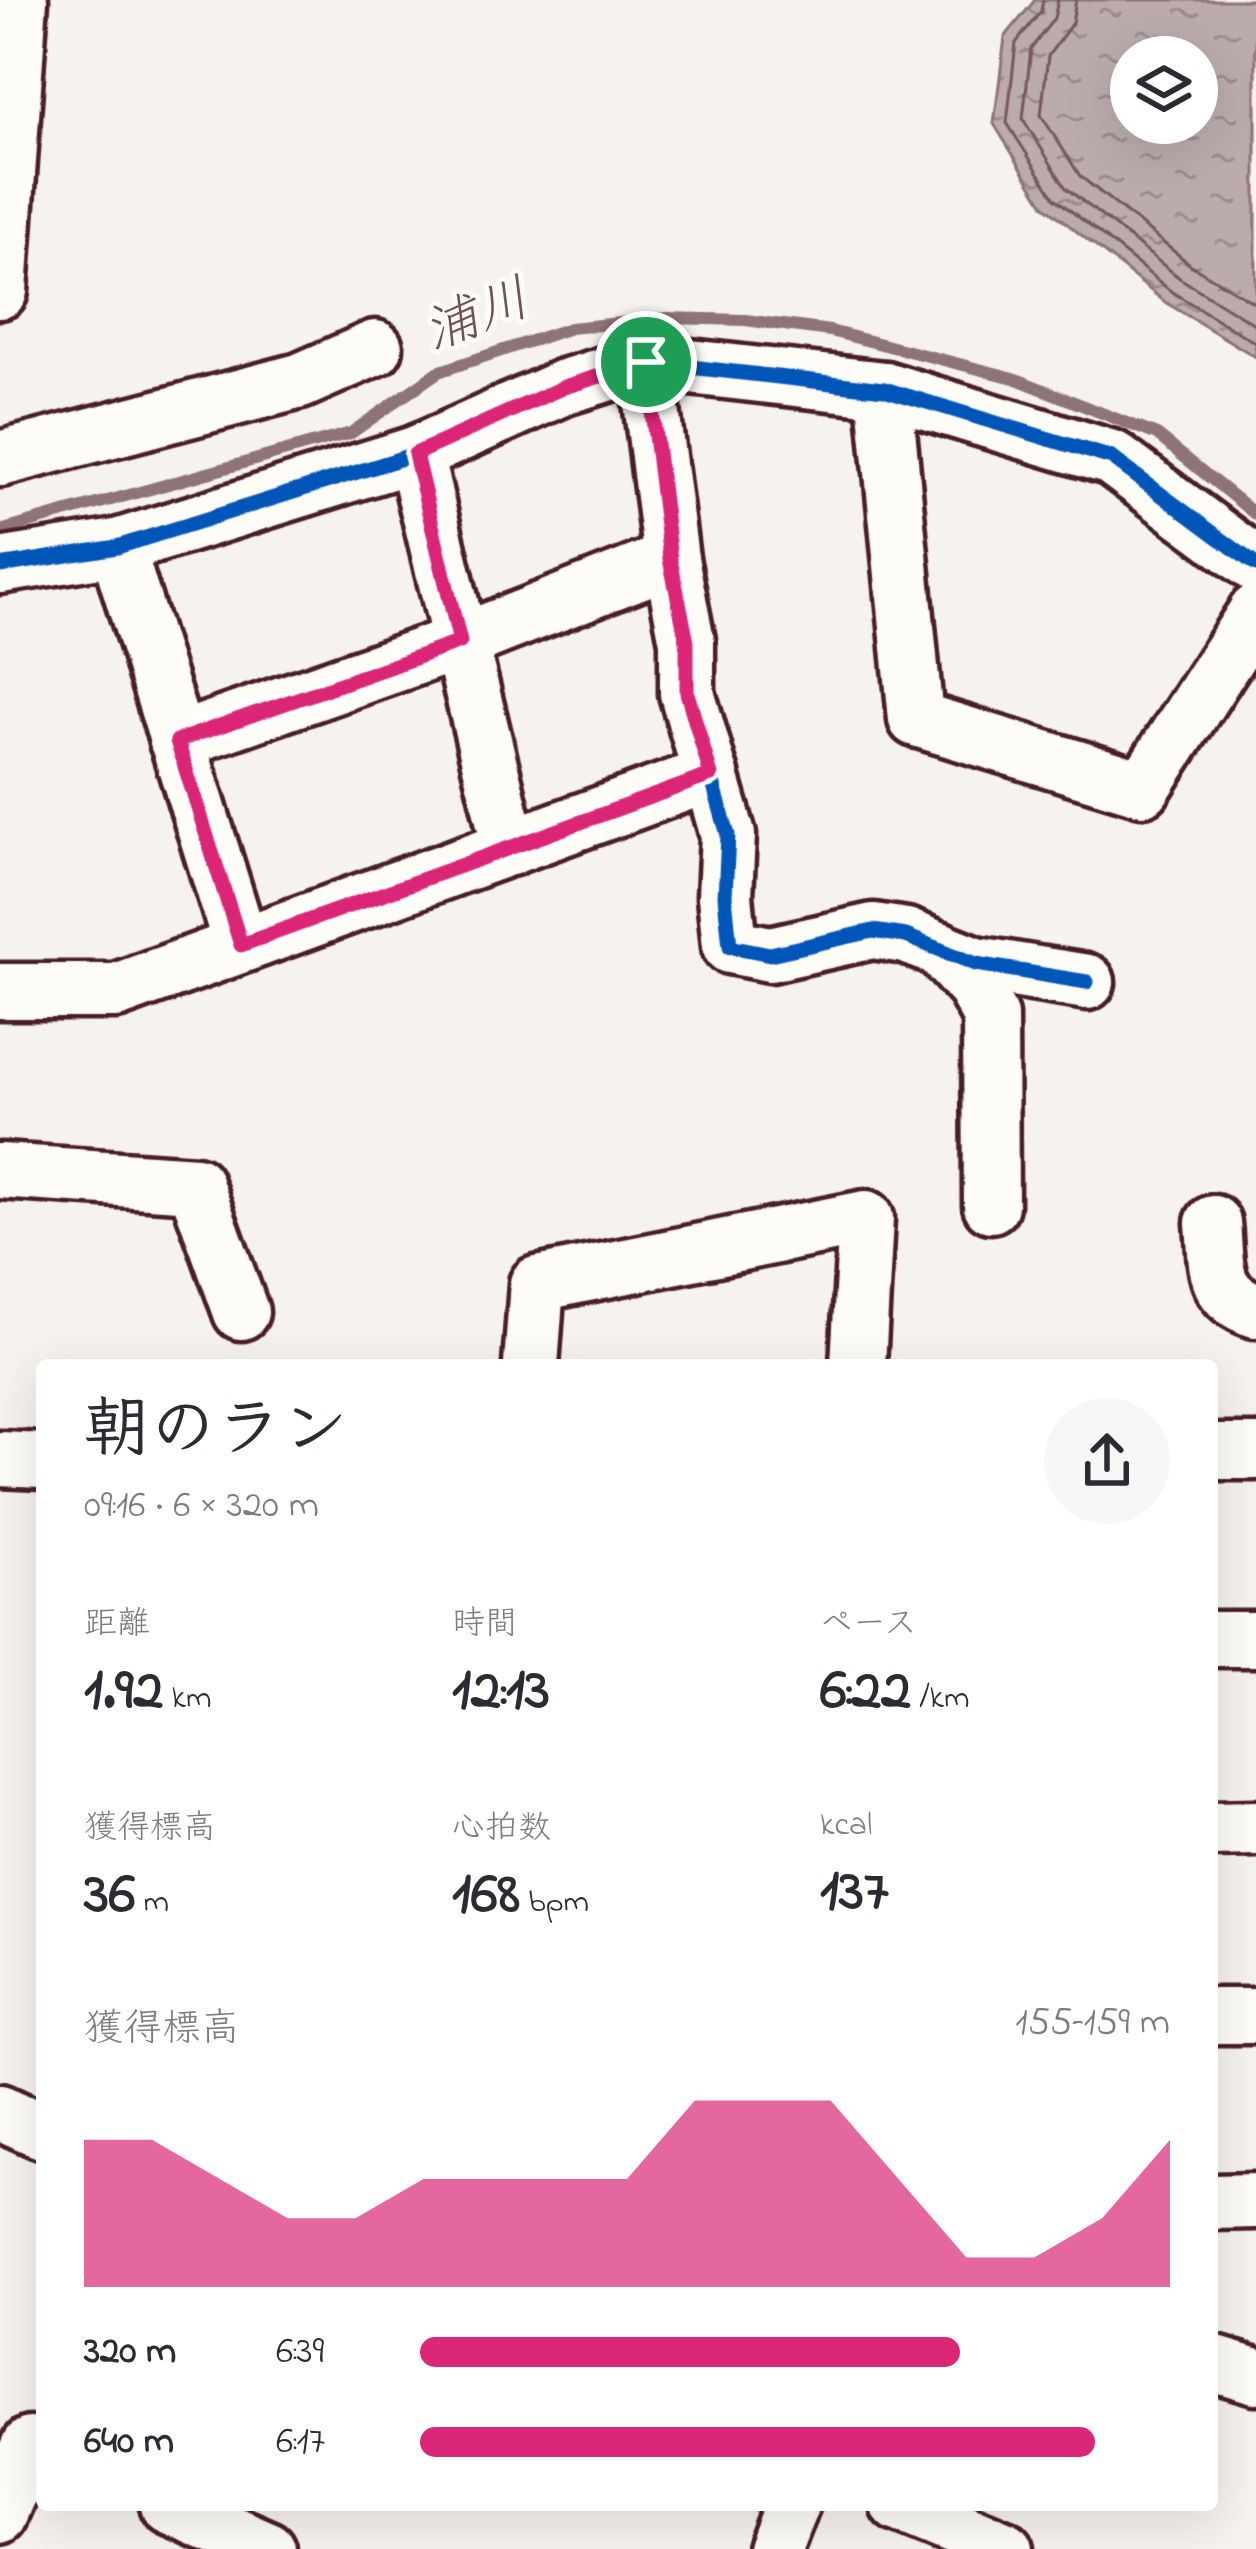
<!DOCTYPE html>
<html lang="ja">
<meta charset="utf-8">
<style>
body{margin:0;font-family:"Indie Flower","Klee One",sans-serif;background:#f7f7f7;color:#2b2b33;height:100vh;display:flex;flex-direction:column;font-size:45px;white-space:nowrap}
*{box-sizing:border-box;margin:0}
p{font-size:39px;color:#7c7c81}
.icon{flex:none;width:66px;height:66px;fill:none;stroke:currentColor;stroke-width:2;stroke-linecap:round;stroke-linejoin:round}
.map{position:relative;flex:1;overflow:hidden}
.details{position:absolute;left:36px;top:1359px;width:1182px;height:1152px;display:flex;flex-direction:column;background:#fff;border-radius:12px;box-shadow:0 12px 48px #0002}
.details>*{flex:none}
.controls{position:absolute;left:1110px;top:36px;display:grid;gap:24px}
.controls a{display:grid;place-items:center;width:108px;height:108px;border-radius:50%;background:#fff;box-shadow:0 12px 48px #0002;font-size:60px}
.pin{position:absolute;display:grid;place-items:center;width:102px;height:102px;color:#fff;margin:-51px;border:6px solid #fff;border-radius:50%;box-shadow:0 3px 12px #0007}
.round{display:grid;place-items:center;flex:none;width:126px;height:126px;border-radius:63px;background:#f7f7f7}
.headline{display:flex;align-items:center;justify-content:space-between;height:204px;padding:0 48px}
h1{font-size:66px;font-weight:700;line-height:90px}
.metrics{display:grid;grid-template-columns:repeat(3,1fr);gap:18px;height:204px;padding:12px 48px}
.metrics div{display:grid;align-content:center}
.metrics b{font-size:60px;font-weight:700}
.metrics small{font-size:33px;font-weight:400}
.metrics p{font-size:33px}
.chart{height:336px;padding:24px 48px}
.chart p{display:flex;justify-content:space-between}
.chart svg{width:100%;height:216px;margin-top:12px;fill:#db2777;opacity:.7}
ul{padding:0 48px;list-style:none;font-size:39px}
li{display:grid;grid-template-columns:192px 144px 1fr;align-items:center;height:90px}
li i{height:30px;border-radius:15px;background:#db2777}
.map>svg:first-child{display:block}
</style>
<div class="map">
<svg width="1256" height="2549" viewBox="0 0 1256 2549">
<defs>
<pattern id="water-ripples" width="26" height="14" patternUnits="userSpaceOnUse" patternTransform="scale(3)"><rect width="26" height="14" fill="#bbabac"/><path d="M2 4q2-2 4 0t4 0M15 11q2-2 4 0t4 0" fill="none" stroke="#9a8b8c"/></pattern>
</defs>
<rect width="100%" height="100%" fill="#f6f3ef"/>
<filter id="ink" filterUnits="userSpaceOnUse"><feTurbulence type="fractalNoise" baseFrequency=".00833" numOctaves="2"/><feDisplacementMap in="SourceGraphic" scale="24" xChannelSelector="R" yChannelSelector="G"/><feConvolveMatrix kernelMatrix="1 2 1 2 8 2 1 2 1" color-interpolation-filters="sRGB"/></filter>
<g filter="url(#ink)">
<path fill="url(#water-ripples)" stroke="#8e7378" stroke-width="3" fill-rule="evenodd" d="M1035 0H1256V357L1165 302 1045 206 994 124 1005 37ZM1131 57H1197V123H1131Z"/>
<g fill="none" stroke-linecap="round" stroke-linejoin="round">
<g stroke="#77575f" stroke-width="3">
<polyline points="1043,0 1041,11 1016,43 1007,123 1055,198 1172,292 1256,343"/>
<polyline points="1058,0 1054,18 1031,49 1023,119 1066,188 1181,279 1256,325"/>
<polyline points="1076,0 1072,23 1048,56 1041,115 1080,176 1191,265 1256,304"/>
</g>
<polyline stroke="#8e7378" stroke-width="12" points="0,531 351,433 438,372 570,328 668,318 745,320 830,331 1014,378 1157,435 1256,515"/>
<g stroke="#4a1f2b" stroke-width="63">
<g id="minor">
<polyline points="0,291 20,0"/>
<polyline points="646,362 671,559 687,641 687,693 728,835 725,896 730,946 770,954 873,931 906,936 976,964 1087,982"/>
<polyline points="884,389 916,719 1143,788 1256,612"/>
<polyline points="415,454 510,848"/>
<polyline points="0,459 300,381 375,348"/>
<polyline points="117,547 241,945"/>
<polyline points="0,566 117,547 415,454 564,387 646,362 884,389 1112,458 1256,565"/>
<polyline points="177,741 460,642 671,559"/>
<polyline points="939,949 974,987 990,1016 991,1205"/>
<polyline points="0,991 116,991 711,774"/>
<polyline points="0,1171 195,1184 241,1312"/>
<path d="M1213 1223C1217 1264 1210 1296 1256 1310"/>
<polyline points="531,1365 537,1284 866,1218 858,1365"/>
<polyline points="1212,1452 1256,1452"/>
<polyline points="0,1459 42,1461"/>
<polyline points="1212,1639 1256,1639"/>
<polyline points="1212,1829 1256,1828"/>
<polyline points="1212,2016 1256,2016"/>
<polyline points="0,2112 42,2131"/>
<polyline points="1212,2202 1256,2201"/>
<polyline points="1212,2363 1256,2376"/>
<polyline points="167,2505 268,2549"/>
<polyline points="899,2505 1006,2549"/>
<polyline points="0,2515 30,2445 42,2451"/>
<polyline points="774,2549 791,2505"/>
</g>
</g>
<use href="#minor" stroke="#fdfcf7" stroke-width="54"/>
<g stroke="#fdfcf7" stroke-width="22">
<g id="cycleway">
<polyline points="646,362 671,559 687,641 687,693 728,835 725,896 730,946 770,954 873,931 906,936 976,964 1087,982"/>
<polyline points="0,566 117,547 415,454 564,387 646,362 884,389 1112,458 1256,565"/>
</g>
</g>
<use href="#cycleway" stroke="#0057b8" stroke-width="15"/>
</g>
</g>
<g fill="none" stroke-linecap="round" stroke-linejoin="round" filter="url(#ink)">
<g stroke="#fff" stroke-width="24">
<polygon id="route" points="646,362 670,559 687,641 687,693 711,775 241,945 177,741 460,642 415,454 564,387"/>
</g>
<use href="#route" stroke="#db2777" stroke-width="15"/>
</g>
<g text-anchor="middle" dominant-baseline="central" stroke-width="10" stroke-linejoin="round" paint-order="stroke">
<g font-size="54" font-style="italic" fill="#725058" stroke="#fdfcf7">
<text transform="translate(478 318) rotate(-21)">浦川</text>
</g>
</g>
</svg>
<div class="controls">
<a><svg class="icon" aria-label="layers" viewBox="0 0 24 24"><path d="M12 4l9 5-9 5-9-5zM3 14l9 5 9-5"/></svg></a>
</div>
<div class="pin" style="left:646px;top:362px;background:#1e9e55"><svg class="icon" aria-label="arrive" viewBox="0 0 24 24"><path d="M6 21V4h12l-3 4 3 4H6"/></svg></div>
<section class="details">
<div class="headline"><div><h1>朝のラン</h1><p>09:16 · 6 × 320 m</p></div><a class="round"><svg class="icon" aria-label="share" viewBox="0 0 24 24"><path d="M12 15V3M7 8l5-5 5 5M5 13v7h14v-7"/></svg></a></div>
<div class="metrics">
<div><p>距離</p><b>1.92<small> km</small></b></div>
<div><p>時間</p><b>12:13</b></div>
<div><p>ペース</p><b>6:22<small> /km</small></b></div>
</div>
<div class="metrics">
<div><p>獲得標高</p><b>36<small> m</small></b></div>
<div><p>心拍数</p><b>168<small> bpm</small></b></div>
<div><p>kcal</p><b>137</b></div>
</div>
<div class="chart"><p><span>獲得標高</span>155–159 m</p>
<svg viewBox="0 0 160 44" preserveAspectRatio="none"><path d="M0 44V14L10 14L20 22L30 30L40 30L50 22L60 22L70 22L80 22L90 6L100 6L110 6L120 22L130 38L140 38L150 30L160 14V44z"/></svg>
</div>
<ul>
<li><b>320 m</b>6:39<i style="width:72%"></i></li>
<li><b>640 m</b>6:17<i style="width:90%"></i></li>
</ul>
</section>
</div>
